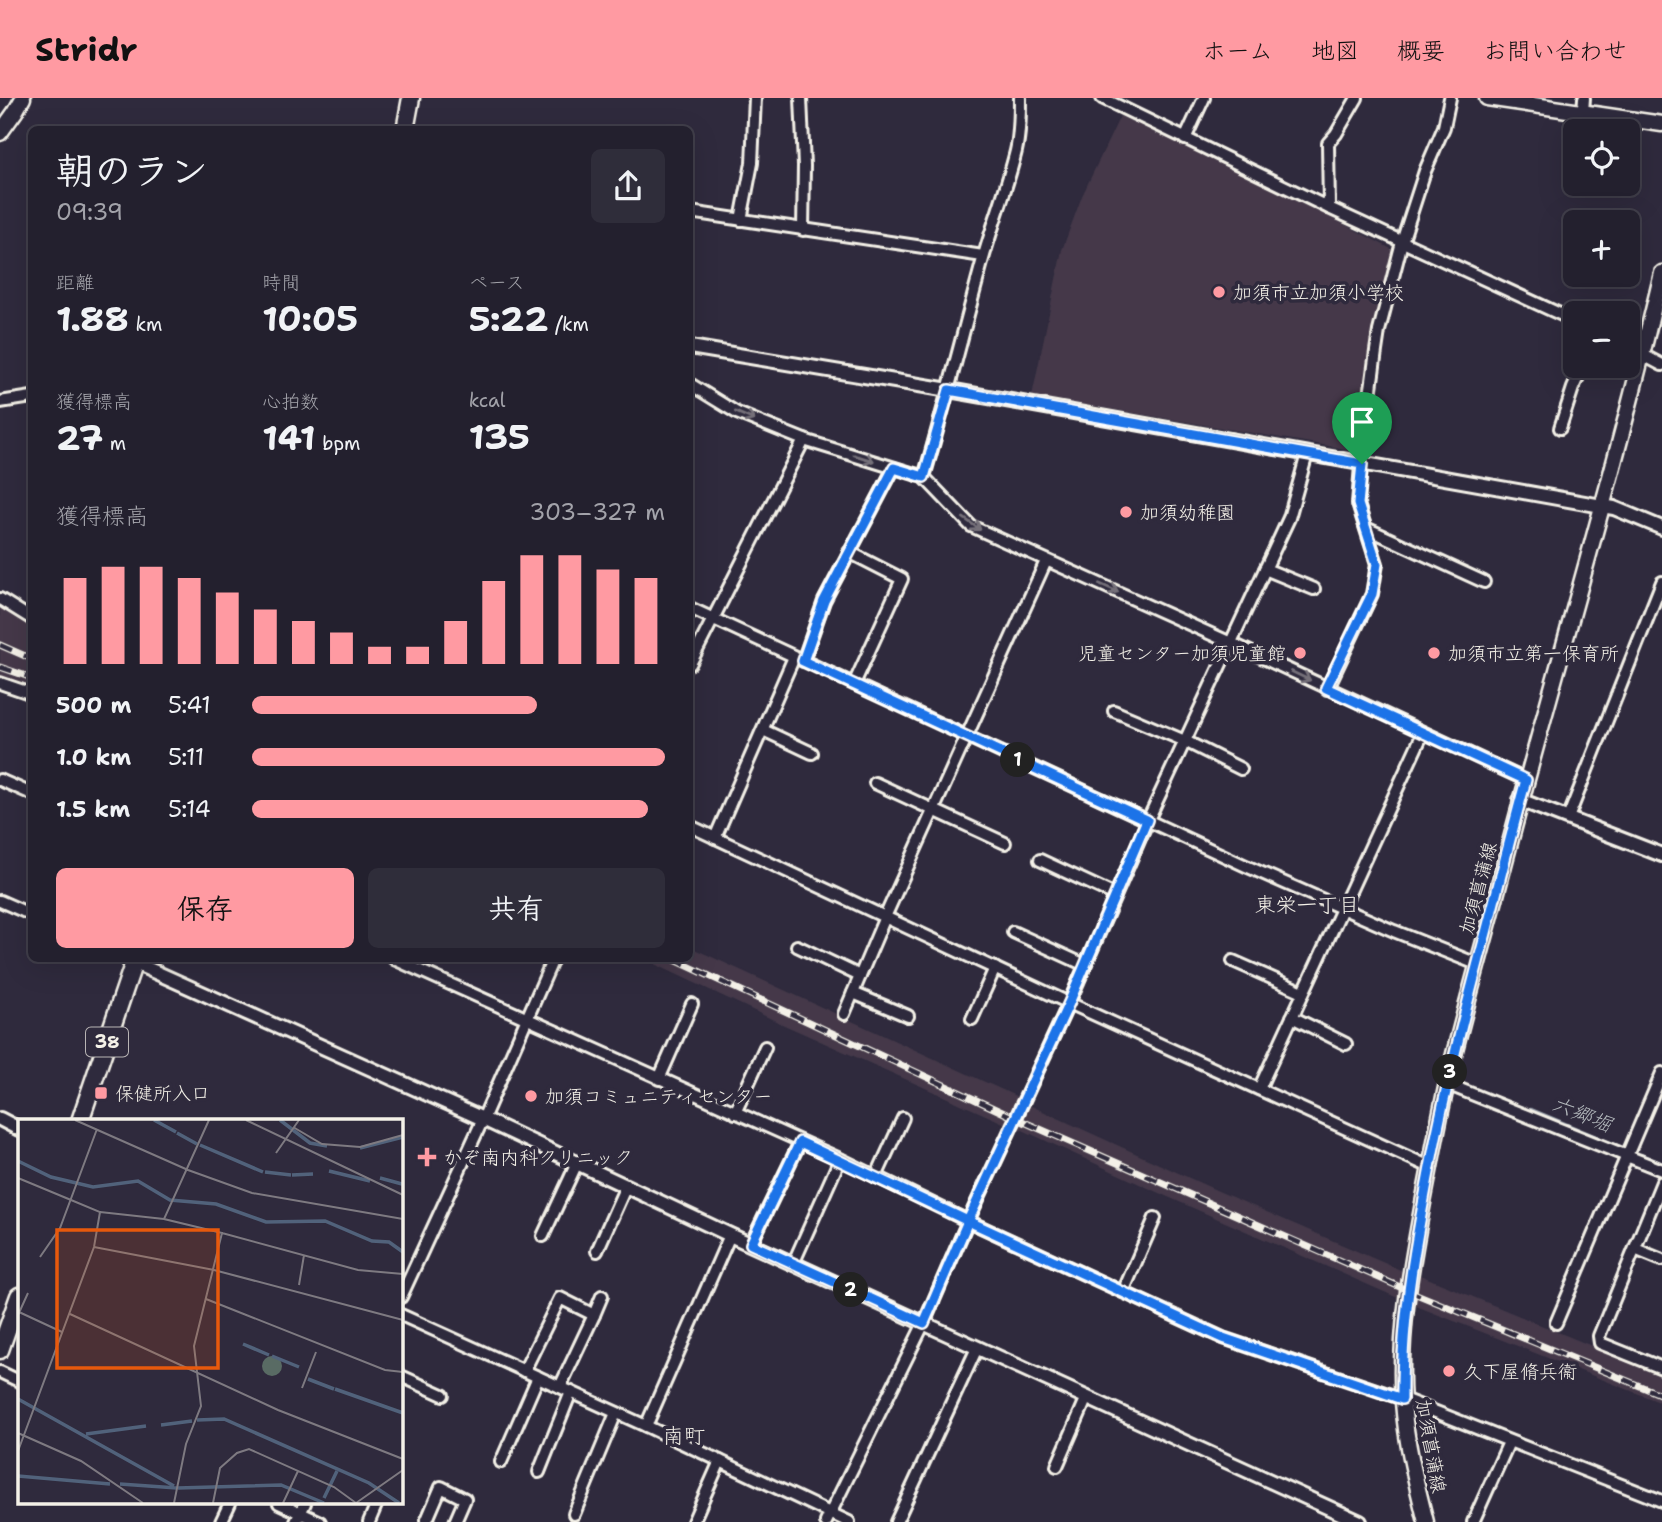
<!DOCTYPE html>
<html lang="ja">
<meta charset="utf-8">
<style>
body{margin:0;font-family:"Shantell Sans","Klee One",sans-serif;background:#2f2d3a;color:#f1f3f6;height:100vh;display:flex;flex-direction:column;font-size:26px;white-space:nowrap}
*{box-sizing:border-box;margin:0}
p{font-size:23px;color:#a3a3aa}
.icon{flex:none;width:38px;height:38px;fill:none;stroke:currentColor;stroke-width:2;stroke-linecap:round;stroke-linejoin:round}
.map{position:relative;flex:1;overflow:hidden}
.details{position:absolute;left:28px;top:28px;width:665px;height:836px;display:flex;flex-direction:column;background:#23202e;border-radius:10px;box-shadow:0 7px 28px #0002,0 0 0 2px #403e4a}
.details>*{flex:none}
.buttons{position:absolute;left:1563px;top:21px;display:grid;gap:14px}
.buttons a{display:grid;place-items:center;width:77px;height:77px;border-radius:10px;background:#23202e;box-shadow:0 7px 28px #0002,0 0 0 2px #403e4a;font-size:35px}
.pin{position:absolute;display:grid;place-items:center;width:60px;height:60px;color:#fff;margin:-72px -30px;border-radius:50% 50% 50% 0;rotate:-45deg;box-shadow:0 0 7px #0007}
.pin .icon{rotate:45deg}
.km{position:absolute;width:35px;height:35px;margin:-18px;border-radius:50%;background:#222;color:#fff;font-size:19px;line-height:35px;text-align:center}
.round{display:grid;place-items:center;flex:none;width:74px;height:74px;border-radius:10px;background:#2f2d3a}
.headline{display:flex;align-items:center;justify-content:space-between;height:119px;padding:0 28px}
h1{font-size:38px;font-weight:700;line-height:52px}
.stats{display:grid;grid-template-columns:repeat(3,1fr);gap:10px;height:119px;padding:7px 28px}
.stats div{display:grid;align-content:center}
.stats b{font-size:35px;font-weight:700}
.stats small{font-size:19px;font-weight:400}
.stats p{font-size:19px}
.chart{height:196px;padding:14px 28px}
.chart p{display:flex;justify-content:space-between}
.chart svg{width:100%;height:126px;margin-top:7px;stroke:#ff9aa2;stroke-width:6}
.cta{display:flex;gap:14px;margin-top:auto;padding:14px 28px}
.cta a{flex:1;height:80px;border-radius:10px;background:#ff9aa2;color:#111;font-size:28px;font-weight:700;line-height:80px;text-align:center}
.cta a+a{background:#2f2d3a;color:#f1f3f6}
ul{padding:0 28px;list-style:none;font-size:23px}
li{display:grid;grid-template-columns:112px 84px 1fr;align-items:center;height:52px}
li i{height:18px;border-radius:9px;background:#ff9aa2}
header{display:flex;align-items:center;gap:42px;box-sizing:border-box;height:98px;padding:0 35px;background:#ff9aa2;color:#111}
header strong{font-size:33px}
nav{display:flex;gap:38px;margin-inline-start:auto;font-size:24px}
.map>svg:first-child{display:block}
</style>
<header>
<strong>Stridr</strong>
<nav><a>ホーム</a><a>地図</a><a>概要</a><a>お問い合わせ</a></nav>
</header>
<div class="map">
<svg width="1662" height="1424" viewBox="0 0 1662 1424">
<rect width="100%" height="100%" fill="#2f2a3d"/>
<filter id="ink" filterUnits="userSpaceOnUse"><feTurbulence type="fractalNoise" baseFrequency=".0143" numOctaves="2"/><feDisplacementMap in="SourceGraphic" scale="14" xChannelSelector="R" yChannelSelector="G"/><feConvolveMatrix kernelMatrix="1 2 1 2 8 2 1 2 1" color-interpolation-filters="sRGB"/></filter>
<g filter="url(#ink)">
<g fill="#443949">
<polygon points="1120,18 1264,84 1395,153 1373,234 1358,353 1032,298 1062,152 1082,98"/>
<polygon points="0,507 31,529 31,590 0,579"/>
<polygon points="690,849 1020,1000 1008,1027 782,926 644,861 690,861"/>
<polygon points="1027,1006 1218,1093 1405,1174 1402,1194 1398,1200 1159,1095 1016,1029"/>
<polygon points="1420,1177 1662,1277 1662,1305 1416,1208 1414,1199 1416,1182"/>
</g>
<g fill="none" stroke-linecap="round" stroke-linejoin="round">
<g stroke="#929ba7" stroke-width="4.5">
<polyline points="1531,1012 1620,1049"/>
<polyline points="1641,1057 1658,1064"/>
</g>
<g stroke="#f4f1e8" stroke-width="16">
<g id="minor">
<polyline points="801,0 804,68 803,132"/>
<polyline points="1102,0 1329,110 1575,223"/>
<polyline points="1583,14 1584,0"/>
<polyline points="1185,41 1204,0"/>
<polyline points="1329,110 1328,45 1336,36 1357,0"/>
<polyline points="690,114 983,158"/>
<polyline points="741,122 752,65 755,0"/>
<polyline points="1628,249 1662,267"/>
<polyline points="690,286 737,315 804,342 924,379 971,428 1231,545 1526,682"/>
<polyline points="0,304 32,299"/>
<polyline points="1560,330 1573,290 1583,268"/>
<path d="M924 379C945 307 963 234 983 161 993 125 1007 90 1016 53 1020 36 1020 18 1020 0"/>
<polyline points="1366,430 1484,484"/>
<polyline points="849,454 902,481 854,586"/>
<polyline points="1265,471 1314,491"/>
<polyline points="0,501 32,521"/>
<polyline points="690,510 1246,768 1394,833 1477,866"/>
<polyline points="803,563 824,503 894,370"/>
<polyline points="690,566 804,342"/>
<polyline points="0,585 32,596"/>
<polyline points="1327,591 1372,496 1377,466 1358,406 1361,366 1376,253 1379,233 1402,144 1425,73 1444,29 1450,0"/>
<polyline points="1114,613 1185,643 1241,671"/>
<polyline points="763,632 812,655"/>
<polyline points="0,682 32,696"/>
<polyline points="875,685 1005,745"/>
<polyline points="1568,720 1662,484"/>
<polyline points="690,728 1069,905 1430,1069"/>
<polyline points="715,740 794,559"/>
<polyline points="1040,762 1115,797"/>
<polyline points="0,803 32,817"/>
<polyline points="1013,834 1085,867"/>
<polyline points="797,848 860,878"/>
<polyline points="394,861 840,1061 968,1123 1223,1240 1403,1301 1662,1403"/>
<polyline points="1233,863 1303,894"/>
<polyline points="853,895 908,918"/>
<polyline points="844,916 885,819 1046,463"/>
<polyline points="1292,919 1346,946"/>
<polyline points="972,921 995,870"/>
<polyline points="659,981 692,906"/>
<polyline points="1447,986 1662,1072"/>
<polyline points="1259,991 1423,635"/>
<polyline points="735,1015 765,949"/>
<polyline points="876,1079 903,1020"/>
<polyline points="1662,1084 1599,1238 1600,1245 1662,1270"/>
<polyline points="543,1138 577,1065"/>
<polyline points="751,1146 800,1044"/>
<polyline points="1635,1151 1662,1162"/>
<polyline points="597,1153 626,1088"/>
<polyline points="793,1166 840,1061"/>
<polyline points="1123,1194 1155,1120"/>
<polyline points="401,1199 483,1021 553,861"/>
<polyline points="401,1217 646,1328 849,1424"/>
<polyline points="1556,1225 1662,975"/>
<polyline points="524,1273 560,1200 594,1217"/>
<polyline points="0,1274 19,1283"/>
<polyline points="401,1278 443,1297"/>
<polyline points="560,1289 594,1217 602,1198"/>
<polyline points="646,1328 730,1137"/>
<polyline points="501,1364 538,1279"/>
<polyline points="1057,1368 1087,1299"/>
<polyline points="539,1374 571,1294"/>
<polyline points="279,1405 320,1424"/>
<polyline points="574,1416 616,1315"/>
<polyline points="221,1424 230,1405"/>
<polyline points="296,1424 305,1405"/>
<polyline points="369,1424 377,1405"/>
<polyline points="426,1424 441,1389 465,1401 455,1424"/>
<polyline points="693,1424 720,1363"/>
<polyline points="826,1424 924,1225 968,1123 1069,905 1148,722 1289,420 1307,356"/>
<polyline points="896,1424 977,1250"/>
<polyline points="1473,1424 1509,1344"/>
</g>
</g>
<g stroke="#f4f1e8" stroke-width="18">
<g id="tertiary">
<polyline points="690,249 949,292 1602,408 1614,410 1662,430"/>
<polyline points="1520,702 1662,757"/>
<polyline points="133,864 483,1021 730,1137 1360,1424"/>
<polyline points="0,1021 19,1031"/>
</g>
</g>
<g stroke="#f4f1e8" stroke-width="19">
<g id="secondary">
<polyline points="1487,0 1662,26"/>
<polyline points="0,35 15,14 23,0"/>
<path d="M1426 1424C1416 1384 1406 1345 1403 1304 1398 1238 1411 1170 1423 1105 1431 1065 1438 1025 1447 985 1460 929 1476 873 1491 817 1546 602 1611 391 1662 175"/>
</g>
</g>
<g stroke="#f4f1e8" stroke-width="21">
<g id="primary">
<polyline points="405,32 411,0"/>
<polyline points="80,1023 135,861"/>
<polyline points="0,1252 19,1198"/>
</g>
</g>
<use href="#minor" stroke="#2f2a3d" stroke-width="10"/>
<use href="#tertiary" stroke="#2f2a3d" stroke-width="12"/>
<use href="#secondary" stroke="#2f2a3d" stroke-width="14"/>
<use href="#primary" stroke="#2f2a3d" stroke-width="16"/>
<g stroke="#f4f1e8" stroke-width="7">
<g id="rail">
<polyline points="0,547 32,561"/>
<polyline points="0,569 32,580"/>
<polyline points="673,861 1015,1020 1409,1193 1662,1297"/>
</g>
</g>
<use href="#rail" stroke="#2f2a3d" stroke-width="4.5" stroke-dasharray="13" stroke-linecap="butt"/>
</g>
<defs><path id="oneway-shaft" d="M-6 0H5M1.5-3L5.5 0L1.5 3" fill="none" stroke-width="1.6" stroke-linecap="round" stroke-linejoin="round" transform="scale(1.75)"/></defs>
<g stroke="#747079">
<use href="#oneway-shaft" transform="translate(745 318) rotate(23)"/>
<use href="#oneway-shaft" transform="translate(864 360) rotate(17)"/>
<use href="#oneway-shaft" transform="translate(972 426) rotate(35)"/>
<use href="#oneway-shaft" transform="translate(1109 490) rotate(24)"/>
<use href="#oneway-shaft" transform="translate(1301 578) rotate(25)"/>
</g>
</g>
<g fill="none" stroke-linecap="round" stroke-linejoin="round" filter="url(#ink)">
<g stroke="#fff" stroke-width="14">
<path id="route" d="M1362 366 949 292 924 379 894 370 824 503 803 563 1147 722 1069 905 968 1123 800 1044 751 1146 924 1225 968 1123 1223 1240 1402 1301C1401 1218 1417 1136 1433 1054 1448 979 1467 905 1487 831 1500 782 1512 732 1526 682L1326 590 1372 496 1377 466 1358 406 1362 366"/>
</g>
<use href="#route" stroke="#1a73e8" stroke-width="9"/>
</g>
<g fill="#ff9aa2" stroke="#2f2a3d" stroke-width="2.5">
<circle cx="1219" cy="194" r="7"/>
<circle cx="1126" cy="414" r="7"/>
<circle cx="1300" cy="555" r="7"/>
<circle cx="1434" cy="555" r="7"/>
<rect x="94" y="988" width="14" height="14" rx="3.5"/>
<circle cx="531" cy="998" r="7"/>
<path d="M423.5 1048.5h7v7h7v7h-7v7h-7v-7h-7v-7h7z"/>
<circle cx="1449" cy="1273" r="7"/>
</g>
<g text-anchor="middle" dominant-baseline="central" stroke-width="7" stroke-linejoin="round" paint-order="stroke">
<rect fill="#2f2a3d" stroke="#b9b5b5" stroke-width="2" x="86" y="929.5" width="42" height="29" rx="5"/>
<g font-size="18" font-weight="bold" fill="#f4f1e8">
<text x="107" y="944">38</text>
</g>
<g font-size="19" fill="#f4f1e8" stroke="#2f2a3d" text-anchor="start">
<text x="1233" y="194">加須市立加須小学校</text>
<text x="1140" y="414">加須幼稚園</text>
<text x="1286" y="555" text-anchor="end">児童センター加須児童館</text>
<text x="1448" y="555">加須市立第一保育所</text>
<text x="115" y="995">保健所入口</text>
<text x="545" y="998">加須コミュニティセンター</text>
<text x="443" y="1059">かぞ南内科クリニック</text>
<text x="1463" y="1273">久下屋脩兵衞</text>
</g>
<g font-size="19" fill="#f4f1e8" stroke="#2f2a3d">
<text transform="translate(1478 790) rotate(-75)">加須菖蒲線</text>
<text transform="translate(1431 1348) rotate(80)">加須菖蒲線</text>
</g>
<g font-size="21" fill="#f4f1e8" stroke="#2f2a3d">
<text x="1307" y="807">東栄一丁目</text>
<text x="684" y="1338">南町</text>
</g>
<g font-size="21" font-style="italic" fill="#b3b8bc" stroke="#2f2a3d">
<text transform="translate(1582 1016) rotate(22)">六郷堀</text>
</g>
</g>
<g transform="translate(18 1021)">
<rect width="385" height="385" fill="#2f2a3d"/>
<path d="M244 247a10 10 0 1 1 20 0a10 10 0 1 1-20 0Z" fill="#596b64"/>
<path fill="none" stroke="#51627b" stroke-width="3.5" d="M136 1 158 13M262 1 292 24 309 27M159 14 179 25M182 26 245 53M342 29 385 18M0 42 33 58 75 68 120 62 152 81 198 85 248 103 307 102 354 122 371 123 385 133M311 52 352 62M247 53 273 56M274 56 295 55M362 59 384 65M225 225 251 236M254 237 281 248M290 260 316 270M317 270 385 294M0 280 156 367M179 301 206 300 351 364 381 384M143 306 174 302M68 315 128 307M0 357 92 365M102 365 159 369M160 369 263 366 306 384M306 379 319 352"/>
<path fill="none" stroke="#7e7a81" stroke-width="2" d="M57 1 170 51 234 74 385 100M228 1 385 76M275 8 304 25 342 28 385 16M258 34 281 1M0 59 53 81M82 93 146 100M204 114 340 151 385 155M76 128 196 151 385 201M22 138 42 109 79 10M281 166 286 136M188 180 367 251 385 253M1 193 44 213M52 195 260 291 385 340M0 196 10 174M284 269 298 233M0 314 63 342 125 384M0 332 76 128 82 93 53 81M156 384 168 325 183 287 176 227 204 114 146 100 191 1M195 384 202 349 219 334 231 330 316 368 338 384M265 384 280 352M338 384 385 351"/>
<path fill="#e8590c" fill-opacity="0.15" stroke="#e8590c" stroke-width="3.5" d="M39 111H200V249H39Z"/>
<rect width="385" height="385" fill="none" stroke="#f4f1e8" stroke-width="3.5"/>
</g>
</svg>
<div class="buttons">
<a><svg class="icon" aria-label="locate" viewBox="0 0 24 24"><circle cx="12" cy="12" r="6"/><path d="M12 2v4M12 18v4M2 12h4M18 12h4"/></svg></a>
<a>+</a>
<a>−</a>
</div>
<div class="pin" style="left:1362px;top:366px;background:#1e9e55"><svg class="icon" aria-label="arrive" viewBox="0 0 24 24"><path d="M6 21V4h12l-3 4 3 4H6"/></svg></div>
<b class="km" style="left:1018px;top:662px">1</b>
<b class="km" style="left:851px;top:1192px">2</b>
<b class="km" style="left:1450px;top:974px">3</b>
<section class="details">
<div class="headline"><div><h1>朝のラン</h1><p>09:39</p></div><a class="round"><svg class="icon" aria-label="share" viewBox="0 0 24 24"><path d="M12 15V3M7 8l5-5 5 5M5 13v7h14v-7"/></svg></a></div>
<div class="stats">
<div><p>距離</p><b>1.88<small> km</small></b></div>
<div><p>時間</p><b>10:05</b></div>
<div><p>ペース</p><b>5:22<small> /km</small></b></div>
</div>
<div class="stats">
<div><p>獲得標高</p><b>27<small> m</small></b></div>
<div><p>心拍数</p><b>141<small> bpm</small></b></div>
<div><p>kcal</p><b>135</b></div>
</div>
<div class="chart"><p><span>獲得標高</span>303–327 m</p>
<svg viewBox="0 0 160 44" preserveAspectRatio="none"><path d="M5 44V14M15 44V10M25 44V10M35 44V14M45 44V19M55 44V25M65 44V29M75 44V33M85 44V38M95 44V38M105 44V29M115 44V15M125 44V6M135 44V6M145 44V11M155 44V14"/></svg>
</div>
<ul>
<li><b>500 m</b>5:41<i style="width:69%"></i></li>
<li><b>1.0 km</b>5:11<i style="width:100%"></i></li>
<li><b>1.5 km</b>5:14<i style="width:96%"></i></li>
</ul>
<div class="cta"><a>保存</a><a>共有</a></div>
</section>
</div>
